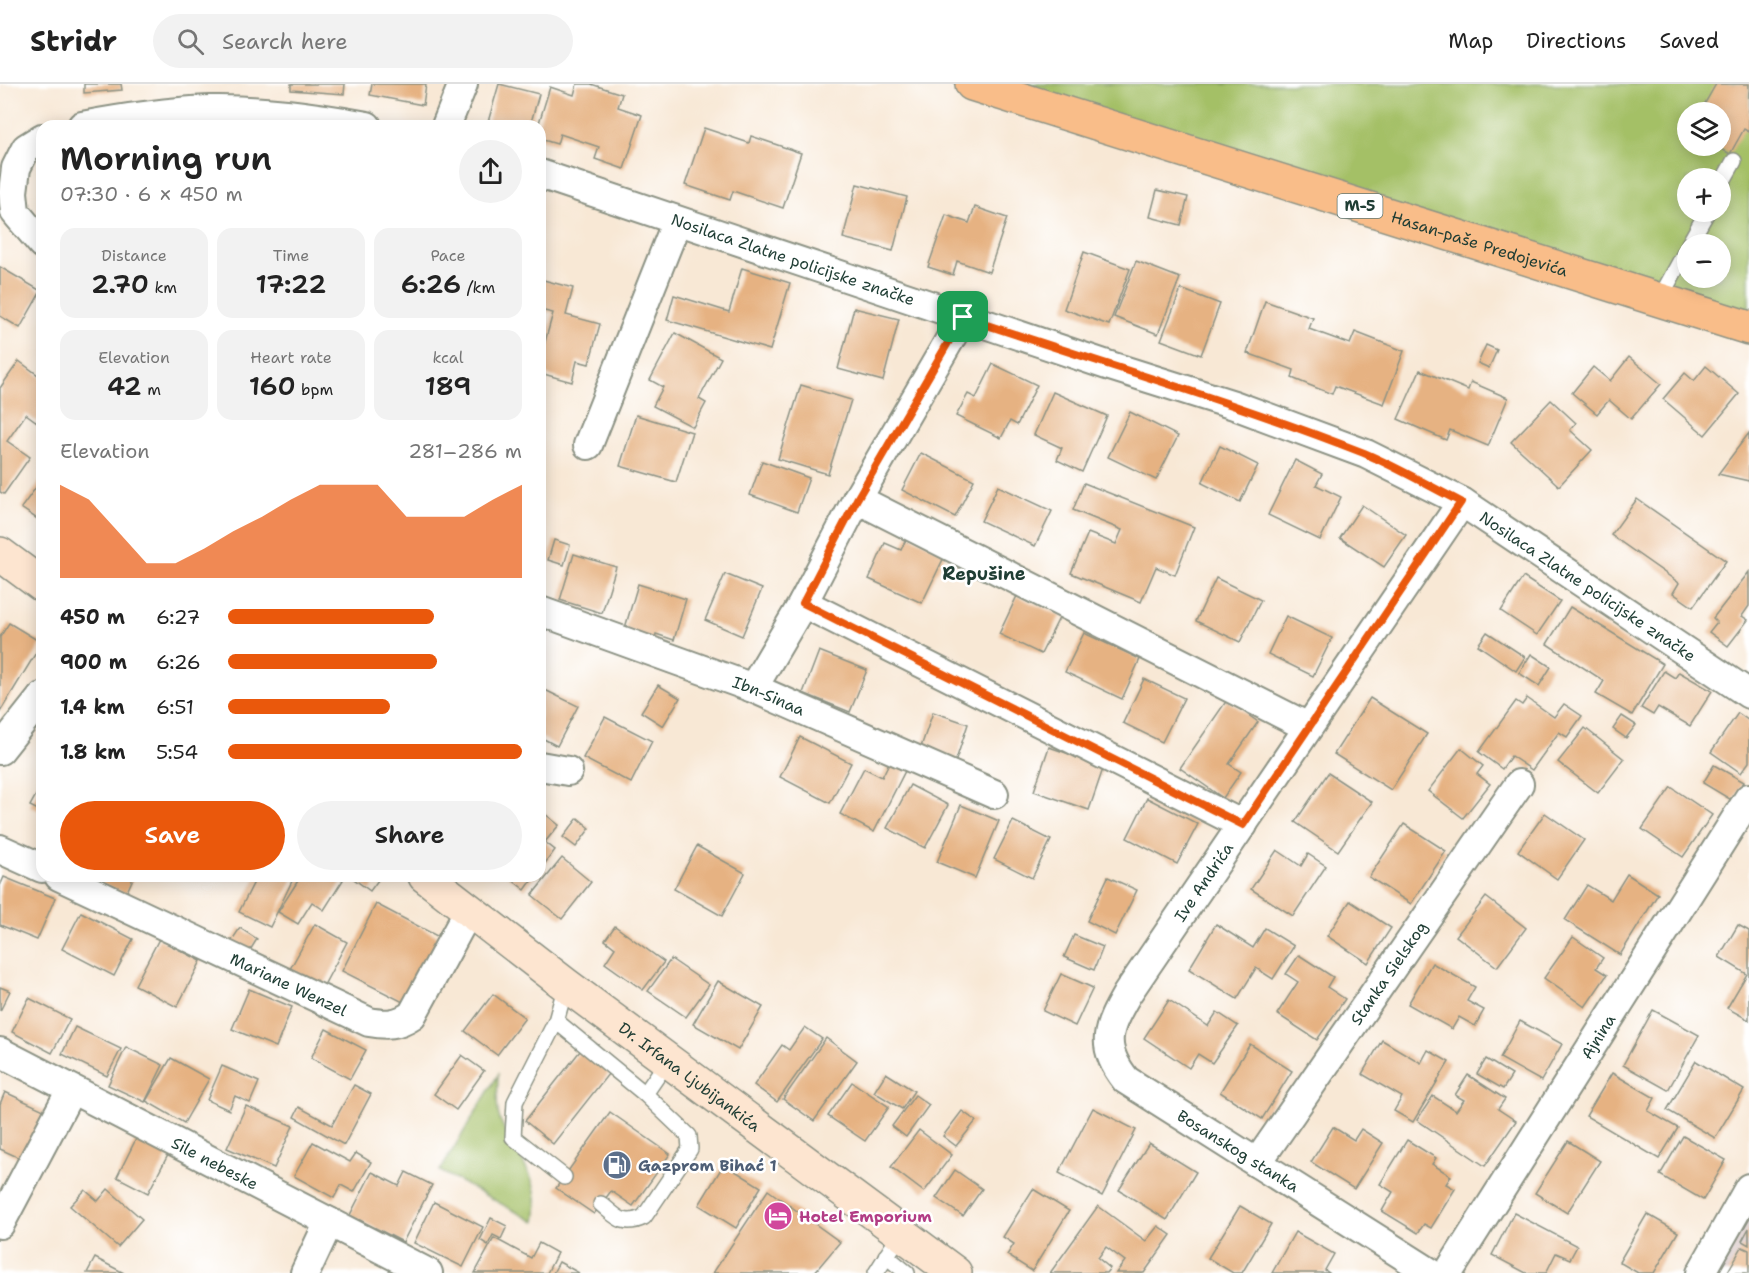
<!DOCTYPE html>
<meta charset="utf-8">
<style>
body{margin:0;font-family:"Shantell Sans",sans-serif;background:#f2f2f2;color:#222;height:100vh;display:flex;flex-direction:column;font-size:22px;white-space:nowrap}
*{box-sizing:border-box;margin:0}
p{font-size:20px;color:#767676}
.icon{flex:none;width:33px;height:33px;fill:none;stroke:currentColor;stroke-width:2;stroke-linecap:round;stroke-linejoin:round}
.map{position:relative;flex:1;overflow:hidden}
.drawer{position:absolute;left:36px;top:36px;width:510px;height:762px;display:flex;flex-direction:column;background:#fff;border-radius:18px;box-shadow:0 3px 15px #0003}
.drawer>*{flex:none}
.buttons{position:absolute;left:1677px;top:18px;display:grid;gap:12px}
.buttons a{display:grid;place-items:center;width:54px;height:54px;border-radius:50%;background:#fff;box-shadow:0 3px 15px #0003;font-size:30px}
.pin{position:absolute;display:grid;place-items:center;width:51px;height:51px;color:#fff;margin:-26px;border-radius:12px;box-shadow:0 3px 9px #0006}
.round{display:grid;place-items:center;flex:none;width:63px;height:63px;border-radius:32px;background:#f2f2f2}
.summary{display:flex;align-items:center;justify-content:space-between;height:102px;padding:0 24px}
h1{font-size:33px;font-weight:600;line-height:45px}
.figures{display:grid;grid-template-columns:repeat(3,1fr);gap:9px;height:102px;padding:6px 24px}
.figures div{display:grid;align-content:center;border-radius:15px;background:#f2f2f2;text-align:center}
.figures b{font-size:26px;font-weight:600}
.figures small{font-size:16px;font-weight:400}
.figures p{font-size:16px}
.chart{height:168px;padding:12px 24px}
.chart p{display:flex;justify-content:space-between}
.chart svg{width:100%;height:108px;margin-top:6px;fill:#ea580c;opacity:.7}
.button{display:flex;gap:12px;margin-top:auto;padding:12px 24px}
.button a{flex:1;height:69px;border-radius:36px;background:#ea580c;color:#fff;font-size:24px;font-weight:600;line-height:69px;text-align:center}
.button a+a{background:#f2f2f2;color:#222}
ul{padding:0 24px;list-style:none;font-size:20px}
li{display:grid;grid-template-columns:96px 72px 1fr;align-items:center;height:45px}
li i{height:15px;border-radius:8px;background:#ea580c}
header{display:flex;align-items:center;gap:36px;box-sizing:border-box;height:84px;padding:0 30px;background:#fff;border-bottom:2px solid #e0e0e0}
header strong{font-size:28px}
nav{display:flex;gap:33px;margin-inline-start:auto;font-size:21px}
.search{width:420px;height:54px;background:#f2f2f2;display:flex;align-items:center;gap:15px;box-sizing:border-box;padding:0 21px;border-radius:33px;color:#767676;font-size:22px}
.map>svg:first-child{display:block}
</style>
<header>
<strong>Stridr</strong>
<div class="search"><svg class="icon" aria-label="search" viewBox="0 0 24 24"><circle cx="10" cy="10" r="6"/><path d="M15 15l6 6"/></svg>Search here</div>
<nav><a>Map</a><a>Directions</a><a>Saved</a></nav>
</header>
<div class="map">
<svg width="1749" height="1189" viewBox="0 0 1749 1189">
<rect width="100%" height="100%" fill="#fff"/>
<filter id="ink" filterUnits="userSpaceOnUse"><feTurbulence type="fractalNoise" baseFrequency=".0167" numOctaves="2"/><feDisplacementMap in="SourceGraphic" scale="12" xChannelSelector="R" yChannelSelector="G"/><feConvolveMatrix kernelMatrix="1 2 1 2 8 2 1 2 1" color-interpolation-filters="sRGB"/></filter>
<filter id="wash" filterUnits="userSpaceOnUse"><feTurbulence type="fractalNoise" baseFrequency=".008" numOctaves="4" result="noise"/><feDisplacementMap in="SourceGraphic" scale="24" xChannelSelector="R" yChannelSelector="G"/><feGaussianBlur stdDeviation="1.35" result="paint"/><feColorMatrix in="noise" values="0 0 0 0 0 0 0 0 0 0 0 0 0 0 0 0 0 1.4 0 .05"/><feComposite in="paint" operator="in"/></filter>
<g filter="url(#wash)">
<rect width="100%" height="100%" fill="#f8e8d5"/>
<polygon fill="#d1bfbe" points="1749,1104 1749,1189 1701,1189"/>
<g fill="#a4c066" stroke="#627e4d" stroke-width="1.5" fill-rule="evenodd">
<path d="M972 0H1749V244ZM1688 28H1720V62H1688ZM1688 94H1720V128H1688ZM1688 160H1720V194H1688Z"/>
<path d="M498 991C498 1005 495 1026 501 1038 517 1076 543 1093 535 1138L440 1087Z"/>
</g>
<g id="blocks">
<g fill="#e6b282">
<polygon points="84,0 121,0 122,6 84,9"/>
<polygon points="291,0 345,0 344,10 291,6"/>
<polygon points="372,0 426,0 423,21 370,11"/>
<polygon points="499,0 539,10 530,42 502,42 488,38"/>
<polygon points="577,0 591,0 622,10 618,23 642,31 624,85 595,75 599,63 560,50 557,60 540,55 540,42 538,42 550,3 574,11"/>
<polygon points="1716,0 1749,0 1749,48 1744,45 1730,70 1716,62 1720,62 1720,28 1700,28"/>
<polygon points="704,44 749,59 751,52 801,69 783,124 733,107 730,116 685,101"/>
<polygon points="857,100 907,113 893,167 843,154"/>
<polygon points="1157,106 1188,113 1181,141 1150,133"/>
<polygon points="975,123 1007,134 989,188 957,177 953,191 928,183 946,131 969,139"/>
<polygon points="1084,168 1130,185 1109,241 1064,225"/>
<polygon points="1136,177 1180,194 1158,250 1114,233"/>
<polygon points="0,183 41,207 20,244 0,232"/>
<polygon points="742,184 790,199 770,266 667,236 674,211 729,228"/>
<polygon points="540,195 573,204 566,231 600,240 589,280 577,277 572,298 540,289 540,276 553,229 540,226"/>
<polygon points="1181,205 1220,220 1201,271 1161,256"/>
<polygon points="1265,217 1313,234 1309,245 1350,260 1355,248 1404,267 1384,320 1335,302 1332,310 1309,301 1292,294 1294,286 1247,269"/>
<polygon points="854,224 899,235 883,297 838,285"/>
<polygon points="675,249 721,274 699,315 706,319 693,343 653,322 663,303 650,296"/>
<polygon points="1486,261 1497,266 1489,284 1478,279"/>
<polygon points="1629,273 1661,300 1631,335 1609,316 1597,330 1572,309 1593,283 1610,297"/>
<polygon points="19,277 42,294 42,332 37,338 26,330 7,357 30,373 4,410 0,408 0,304"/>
<polygon points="993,280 1037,301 1017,341 1010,337 1001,354 956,332 968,310 976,314"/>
<polygon points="1706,282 1739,310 1705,351 1663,315 1685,289 1694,297"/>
<polygon points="1420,286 1468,306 1471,298 1508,314 1488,362 1450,346 1446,356 1398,335"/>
<polygon points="801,301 851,316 828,390 778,375"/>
<polygon points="1053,308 1107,332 1082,388 1057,376 1062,364 1034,351"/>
<polygon points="1551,316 1576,339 1570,346 1592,366 1559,402 1511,358"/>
<polygon points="1130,328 1178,352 1156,396 1108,373"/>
<polygon points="636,331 692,348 676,398 620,382"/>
<polygon points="1749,349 1749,397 1718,390"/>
<polygon points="1220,362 1258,381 1240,418 1202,399"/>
<polygon points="921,369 974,396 955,433 902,406"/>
<polygon points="1295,376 1322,390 1316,401 1341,413 1320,456 1268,431"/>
<polygon points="762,377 809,394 797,428 750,411"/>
<polygon points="42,395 42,438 21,424"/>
<polygon points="1084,399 1194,443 1175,491 1156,483 1141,518 1071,489 1088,449 1116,460 1122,446 1073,426"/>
<polygon points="998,402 1052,427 1035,462 981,437"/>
<polygon points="1637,415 1726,477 1693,523 1673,509 1679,499 1611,451"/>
<polygon points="1362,421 1406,451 1384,483 1340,454"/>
<polygon points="908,451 946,469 922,519 869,495 885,459 901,466"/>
<polygon points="554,456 570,461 564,481 548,476"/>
<polygon points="574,470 616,483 602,529 560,516"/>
<polygon points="1749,488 1749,522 1742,532 1748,536 1728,562 1709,548 1717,538 1713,534"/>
<polygon points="725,490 762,505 742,552 705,536"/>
<polygon points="1523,493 1560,517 1537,551 1501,527"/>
<polygon points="1216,494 1261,516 1240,558 1196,537"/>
<polygon points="638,500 686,515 674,556 656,550 653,561 625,544"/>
<polygon points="1017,512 1060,532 1041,570 999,550"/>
<polygon points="1570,523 1663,580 1632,631 1596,610 1604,597 1547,560"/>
<polygon points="1286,532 1332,554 1313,592 1268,570"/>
<polygon points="9,539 42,559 0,628 0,553"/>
<polygon points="1487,548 1525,573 1516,587 1478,561"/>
<polygon points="1084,549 1140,575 1122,615 1065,588"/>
<polygon points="819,567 867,586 850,628 803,609"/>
<polygon points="1531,570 1551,583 1539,602 1519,589"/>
<polygon points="1664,587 1675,594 1679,588 1712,607 1690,642 1658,623 1653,631 1641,624"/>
<polygon points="1144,595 1184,614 1162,658 1123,639"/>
<polygon points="658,601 680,614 663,642 641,628"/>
<polygon points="545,606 578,622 557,662 540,653 540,616"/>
<polygon points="1370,614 1427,650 1391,706 1334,670"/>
<polygon points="1527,614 1554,633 1564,620 1582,632 1567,653 1559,648 1532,686 1511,672 1502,685 1479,668 1516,617 1522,621"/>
<polygon points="1227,616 1258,638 1229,680 1241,688 1223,714 1180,684"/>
<polygon points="933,628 968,640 954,682 933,676 935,668 921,663"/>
<polygon points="1738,629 1749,637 1749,678 1741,689 1711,668"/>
<polygon points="1622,632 1636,641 1626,654 1613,645"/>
<polygon points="605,633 652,657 631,699 583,674"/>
<polygon points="1585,644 1624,675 1598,709 1558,678"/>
<polygon points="800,653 851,679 830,719 780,693"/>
<polygon points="1049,663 1104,682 1089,726 1034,707"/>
<polygon points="1461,664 1483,682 1477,690 1490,700 1463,734 1428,707"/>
<polygon points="892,673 908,681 874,748 840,730 864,684 882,693"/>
<polygon points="1714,681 1744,698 1733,717 1703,699"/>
<polygon points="1328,689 1372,718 1338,767 1295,738"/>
<polygon points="42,700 42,728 30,722"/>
<polygon points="910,701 948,721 925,764 887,744"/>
<polygon points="1671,703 1712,731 1683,773 1642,745"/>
<polygon points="1147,714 1198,740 1177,780 1127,754"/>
<polygon points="961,721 999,737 975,794 937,778"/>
<polygon points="540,726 559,741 545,758 555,766 540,786"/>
<polygon points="1545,729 1584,756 1557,795 1518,767"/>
<polygon points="578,734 590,744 576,763 563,753"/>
<polygon points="1013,737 1051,756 1032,794 994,775"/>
<polygon points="1404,740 1446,767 1411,820 1369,793"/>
<polygon points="697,762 745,789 722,832 674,805"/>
<polygon points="1277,766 1301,782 1308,770 1326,782 1293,832 1251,805"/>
<polygon points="562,774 591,798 562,835 532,811"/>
<polygon points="1627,790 1658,810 1620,871 1565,836 1587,801 1611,816"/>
<polygon points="87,792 134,792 126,810"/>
<polygon points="257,792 287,792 293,795 270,843 239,828"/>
<polygon points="301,792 337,792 343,796 324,826 312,818 298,840 278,828"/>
<polygon points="356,792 381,792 370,807 354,795"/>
<polygon points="507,792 535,792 525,806"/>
<polygon points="4,793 55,814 37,856 0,841 0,802"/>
<polygon points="1108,793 1137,806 1115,851 1087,837"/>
<polygon points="1486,813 1526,844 1497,883 1456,852"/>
<polygon points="1350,817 1391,844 1368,879 1327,852"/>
<polygon points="376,820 439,853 405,919 342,887"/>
<polygon points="81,828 133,855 114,892 62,865"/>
<polygon points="315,840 347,858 323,903 290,885"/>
<polygon points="1216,840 1253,864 1265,844 1294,862 1273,895 1256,884 1237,915 1189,885"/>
<polygon points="1738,841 1749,847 1749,936 1727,924 1747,890 1719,873"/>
<polygon points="615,842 664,878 643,906 605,879 615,864 605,856"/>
<polygon points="240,844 257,855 246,873 228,862"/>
<polygon points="1074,851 1103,863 1094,886 1064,873"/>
<polygon points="1573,853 1603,874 1596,884 1607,891 1585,923 1544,894"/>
<polygon points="159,855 201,877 177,923 135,901"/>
<polygon points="1299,871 1333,893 1327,903 1345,915 1317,956 1277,930 1298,898 1286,890"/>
<polygon points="671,875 709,901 686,933 648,907"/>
<polygon points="1432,879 1475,903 1467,917 1484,926 1475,942 1459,933 1452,945 1408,920"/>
<polygon points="1061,890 1093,904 1075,942 1043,927"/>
<polygon points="718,897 763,923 738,966 693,940"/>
<polygon points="0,903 10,907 0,927"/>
<polygon points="249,905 292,923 276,963 232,945"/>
<polygon points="493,910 525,934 497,971 465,947"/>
<polygon points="29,914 70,935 52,969 12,948"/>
<polygon points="1169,916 1208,942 1217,928 1238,942 1212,979 1198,970 1189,984 1144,954"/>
<polygon points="1653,926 1699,951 1668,1006 1623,981"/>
<polygon points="1520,937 1562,960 1541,997 1500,974"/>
<polygon points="75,943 121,965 107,992 62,970"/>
<polygon points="805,943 822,955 777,1018 754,1001 782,961 789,966"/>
<polygon points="326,945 366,966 350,995 311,974"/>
<polygon points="826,954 857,977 814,1037 783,1015"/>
<polygon points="1382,956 1421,979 1428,966 1449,978 1413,1038 1394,1027 1402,1013 1362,990"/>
<polygon points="1250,960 1292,987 1262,1035 1220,1008"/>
<polygon points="126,963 163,981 145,1018 108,1001"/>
<polygon points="580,967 609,989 553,1060 525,1037"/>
<polygon points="462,971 484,987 456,1026 434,1010"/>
<polygon points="171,974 209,995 184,1039 146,1017"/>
<polygon points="1486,975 1512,991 1503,1005 1477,990"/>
<polygon points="1696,977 1744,1006 1715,1054 1667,1026"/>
<polygon points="222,982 259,998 250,1019 235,1012 229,1026 207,1016"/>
<polygon points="886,989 914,1007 902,1025 874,1008"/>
<polygon points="1612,989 1655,1014 1648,1027 1678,1044 1659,1075 1586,1032"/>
<polygon points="1468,991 1505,1015 1498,1025 1516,1037 1485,1082 1417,1036 1433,1012 1456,1027 1464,1016 1455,1011"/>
<polygon points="852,998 889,1023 865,1057 828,1032"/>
<polygon points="354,1001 371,1010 344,1061 294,1033 299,1023 332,1041"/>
<polygon points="5,1008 46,1027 24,1076 0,1065 0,1020"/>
<polygon points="915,1011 929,1021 906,1053 892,1042"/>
<polygon points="246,1022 293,1042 274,1084 227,1064"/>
<polygon points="1093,1024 1136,1046 1102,1112 1059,1089"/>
<polygon points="962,1027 976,1037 956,1062 943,1052"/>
<polygon points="610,1028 670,1070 633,1122 611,1107 594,1130 556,1104"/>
<polygon points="1333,1043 1354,1056 1361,1045 1383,1059 1354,1105 1311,1078"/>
<polygon points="919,1046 952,1071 924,1108 891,1083"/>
<polygon points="1683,1052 1726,1076 1703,1116 1660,1091"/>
<polygon points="137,1053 169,1069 148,1109 117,1093"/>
<polygon points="1407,1056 1436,1074 1432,1080 1451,1092 1446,1100 1455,1105 1431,1144 1424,1140 1418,1149 1382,1127 1393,1108 1380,1100"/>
<polygon points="1568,1057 1600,1077 1567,1129 1535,1109"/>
<polygon points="313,1058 350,1078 356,1069 371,1078 354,1108 341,1101 334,1114 294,1092"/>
<polygon points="1149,1059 1196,1088 1167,1136 1119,1106"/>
<polygon points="724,1080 761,1103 736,1144 699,1121"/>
<polygon points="955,1086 982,1105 963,1132 936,1114"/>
<polygon points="372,1088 399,1102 406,1088 432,1101 403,1158 350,1131"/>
<polygon points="108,1105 142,1135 118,1163 70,1122 85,1106 98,1117"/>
<polygon points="1033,1105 1069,1127 1032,1187 1007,1171 1014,1160 1003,1153"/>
<polygon points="768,1106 840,1158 814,1189 713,1189"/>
<polygon points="434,1118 483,1143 463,1183 414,1159"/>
<polygon points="1098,1122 1146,1157 1158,1142 1171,1151 1144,1189 1116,1189 1125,1177 1106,1163 1098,1174 1110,1184 1106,1189 1050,1189"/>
<polygon points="1240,1122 1271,1140 1242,1189 1233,1189 1208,1174"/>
<polygon points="1514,1129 1577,1162 1570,1175 1556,1169 1546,1189 1526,1189 1492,1171"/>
<polygon points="1647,1130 1678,1148 1654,1189 1638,1189 1619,1178"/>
<polygon points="491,1134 507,1142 501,1155 493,1151 488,1161 480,1156"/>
<polygon points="1749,1144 1749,1161 1742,1157"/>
<polygon points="1295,1148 1334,1170 1325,1186 1329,1189 1272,1189"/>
<polygon points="494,1154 531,1174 539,1159 557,1169 547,1189 475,1189"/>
<polygon points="1742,1163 1749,1166 1749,1189 1727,1189"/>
<polygon points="95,1174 124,1189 87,1189"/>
<polygon points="559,1178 579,1189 553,1189"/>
</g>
</g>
</g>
<g filter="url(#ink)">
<use href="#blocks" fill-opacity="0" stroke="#8c9284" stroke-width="1.5"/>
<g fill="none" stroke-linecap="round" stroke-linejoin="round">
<g stroke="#8c9284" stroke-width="18">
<g id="service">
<polyline points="1720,102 1734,77"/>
<polyline points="1689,160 1707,128"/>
<polyline points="1659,216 1688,163"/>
<polyline points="556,937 645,1010"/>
<polyline points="564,1093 513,1053 515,1018 556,937 566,901"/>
<path d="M601 1120C617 1133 623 1143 644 1133L690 1065 689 1052 645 1010 669 975"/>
<polyline points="886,1172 907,1189"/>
<polyline points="876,1189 901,1149"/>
</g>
</g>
<g stroke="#8c9284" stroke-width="32">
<g id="minor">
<path d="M82 42C124 34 167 28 210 26 262 25 316 33 367 42"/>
<polyline points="446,42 463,0"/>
<polyline points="42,54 26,64 16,84 13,108 15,128 42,160"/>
<path id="s1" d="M540 90 1107 281 1234 321 1366 370 1462 418 1749 610"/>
<polyline points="588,361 677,137"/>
<polyline points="857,415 1308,643"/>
<polyline points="803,519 1243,741"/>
<path id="s2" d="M540 527 753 604 994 710"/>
<polyline points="753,604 803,519 857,415 963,233"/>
<polyline points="0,666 42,613"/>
<polyline points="540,682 568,687"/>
<polyline points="0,765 42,784"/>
<path id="s3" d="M59 792 369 938C387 941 397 941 412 931L469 826"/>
<path id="s4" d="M0 968 428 1189"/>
<path id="s5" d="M1257 1079 1519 700"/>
<polyline points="0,1140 71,1006"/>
<polyline points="305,1189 329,1138"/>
<path id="s6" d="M1431 1189 1126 996C1099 962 1107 945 1127 910L1462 418"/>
<path id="s7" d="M1448 1189 1749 714"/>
<polyline points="1701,1189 1749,1104"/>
</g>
</g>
<g stroke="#8c9284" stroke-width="36">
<g id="secondary">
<polyline points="0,470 42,501"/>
<path id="s8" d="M425 792 566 901 955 1189"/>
</g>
</g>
<g stroke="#8c9284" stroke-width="36">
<g id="primary">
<path id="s9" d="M972 0 1749 244"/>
</g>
</g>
<use href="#service" stroke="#fff" stroke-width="15"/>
<use href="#minor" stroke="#fff" stroke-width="28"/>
<use href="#secondary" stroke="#fde5d0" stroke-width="33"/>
<use href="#primary" stroke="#f9bd89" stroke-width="33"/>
</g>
</g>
<g fill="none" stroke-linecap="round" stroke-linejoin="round" filter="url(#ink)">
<g stroke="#fff" stroke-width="12">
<path id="route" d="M963 233C1096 278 1232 317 1364 369 1397 383 1429 402 1461 418L1243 741 803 519 857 415Z"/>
</g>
<use href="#route" stroke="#ea580c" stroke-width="8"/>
</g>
<defs>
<g id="fuel-disc" transform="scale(1.5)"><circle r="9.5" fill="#5c6f8a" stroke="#fff"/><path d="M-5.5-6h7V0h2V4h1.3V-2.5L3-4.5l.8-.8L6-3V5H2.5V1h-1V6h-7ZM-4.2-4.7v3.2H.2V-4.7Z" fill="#fff"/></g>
<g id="hotel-disc" transform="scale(1.5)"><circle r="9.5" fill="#d1479c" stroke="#fff"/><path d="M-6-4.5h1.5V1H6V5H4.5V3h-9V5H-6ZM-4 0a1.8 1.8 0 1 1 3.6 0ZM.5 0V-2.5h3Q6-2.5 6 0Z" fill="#fff"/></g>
</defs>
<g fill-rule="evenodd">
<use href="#fuel-disc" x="617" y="1081"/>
<use href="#hotel-disc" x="778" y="1132"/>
</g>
<g text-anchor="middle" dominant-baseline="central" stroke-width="5" stroke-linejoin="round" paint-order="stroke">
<rect fill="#fff" stroke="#627771" stroke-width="1.5" x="1337.5" y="110" width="45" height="24" rx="4.5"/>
<g font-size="15" font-weight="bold" fill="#1f3d34">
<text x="1360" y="122">M-5</text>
</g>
<g font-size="16" fill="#1f3d34" stroke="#fff">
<text stroke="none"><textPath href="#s9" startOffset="532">Hasan-paše Predojevića</textPath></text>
<text stroke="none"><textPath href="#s1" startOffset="267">Nosilaca Zlatne policijske značke</textPath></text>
<text stroke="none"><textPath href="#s1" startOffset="1131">Nosilaca Zlatne policijske značke</textPath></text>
<text stroke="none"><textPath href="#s2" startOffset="244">Ibn-Sinaa</textPath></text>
<text stroke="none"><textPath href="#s6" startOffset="591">Ive Andrića</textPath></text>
<text stroke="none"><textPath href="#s5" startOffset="231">Stanka Sielskog</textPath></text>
<text stroke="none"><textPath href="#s3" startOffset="254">Mariane Wenzel</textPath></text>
<text stroke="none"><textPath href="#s7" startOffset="280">Ajnina</textPath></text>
<text stroke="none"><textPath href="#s8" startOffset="332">Dr. Irfana Ljubijankića</textPath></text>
<text transform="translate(1238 1067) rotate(32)">Bosanskog stanka</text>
<text stroke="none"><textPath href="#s4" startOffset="242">Sile nebeske</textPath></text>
</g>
<g font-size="16" font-weight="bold" fill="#4e5e75" stroke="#fff" text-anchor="start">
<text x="638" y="1081">Gazprom Bihać 1</text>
</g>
<g font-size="16" font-weight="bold" fill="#b23c85" stroke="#fff" text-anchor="start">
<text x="799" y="1132">Hotel Emporium</text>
</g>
<g font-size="18" font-weight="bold" fill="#1f3d34" stroke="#fff">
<text x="984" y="490">Repušine</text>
</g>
</g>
</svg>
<div class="buttons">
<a><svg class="icon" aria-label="layers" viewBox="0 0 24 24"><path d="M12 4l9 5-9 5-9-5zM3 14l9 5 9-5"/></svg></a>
<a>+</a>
<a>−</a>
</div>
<div class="pin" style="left:963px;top:233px;background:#1e9e55"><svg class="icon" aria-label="arrive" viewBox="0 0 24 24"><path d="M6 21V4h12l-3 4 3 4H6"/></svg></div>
<section class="drawer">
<div class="summary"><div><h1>Morning run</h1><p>07:30 · 6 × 450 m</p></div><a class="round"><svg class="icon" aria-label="share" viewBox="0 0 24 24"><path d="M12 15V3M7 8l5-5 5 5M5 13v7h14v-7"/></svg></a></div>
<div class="figures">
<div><p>Distance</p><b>2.70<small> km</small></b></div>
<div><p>Time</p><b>17:22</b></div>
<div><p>Pace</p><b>6:26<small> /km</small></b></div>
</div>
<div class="figures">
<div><p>Elevation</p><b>42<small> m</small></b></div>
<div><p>Heart rate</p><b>160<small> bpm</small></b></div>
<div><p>kcal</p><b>189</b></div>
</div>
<div class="chart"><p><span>Elevation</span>281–286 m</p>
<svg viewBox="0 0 160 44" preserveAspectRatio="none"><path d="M0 44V6L10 12L20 25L30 38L40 38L50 32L60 25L70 19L80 12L90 6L100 6L110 6L120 19L130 19L140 19L150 12L160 6V44z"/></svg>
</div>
<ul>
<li><b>450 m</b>6:27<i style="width:70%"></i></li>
<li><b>900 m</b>6:26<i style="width:71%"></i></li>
<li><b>1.4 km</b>6:51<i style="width:55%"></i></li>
<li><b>1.8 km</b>5:54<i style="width:100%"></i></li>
</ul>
<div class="button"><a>Save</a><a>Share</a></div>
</section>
</div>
